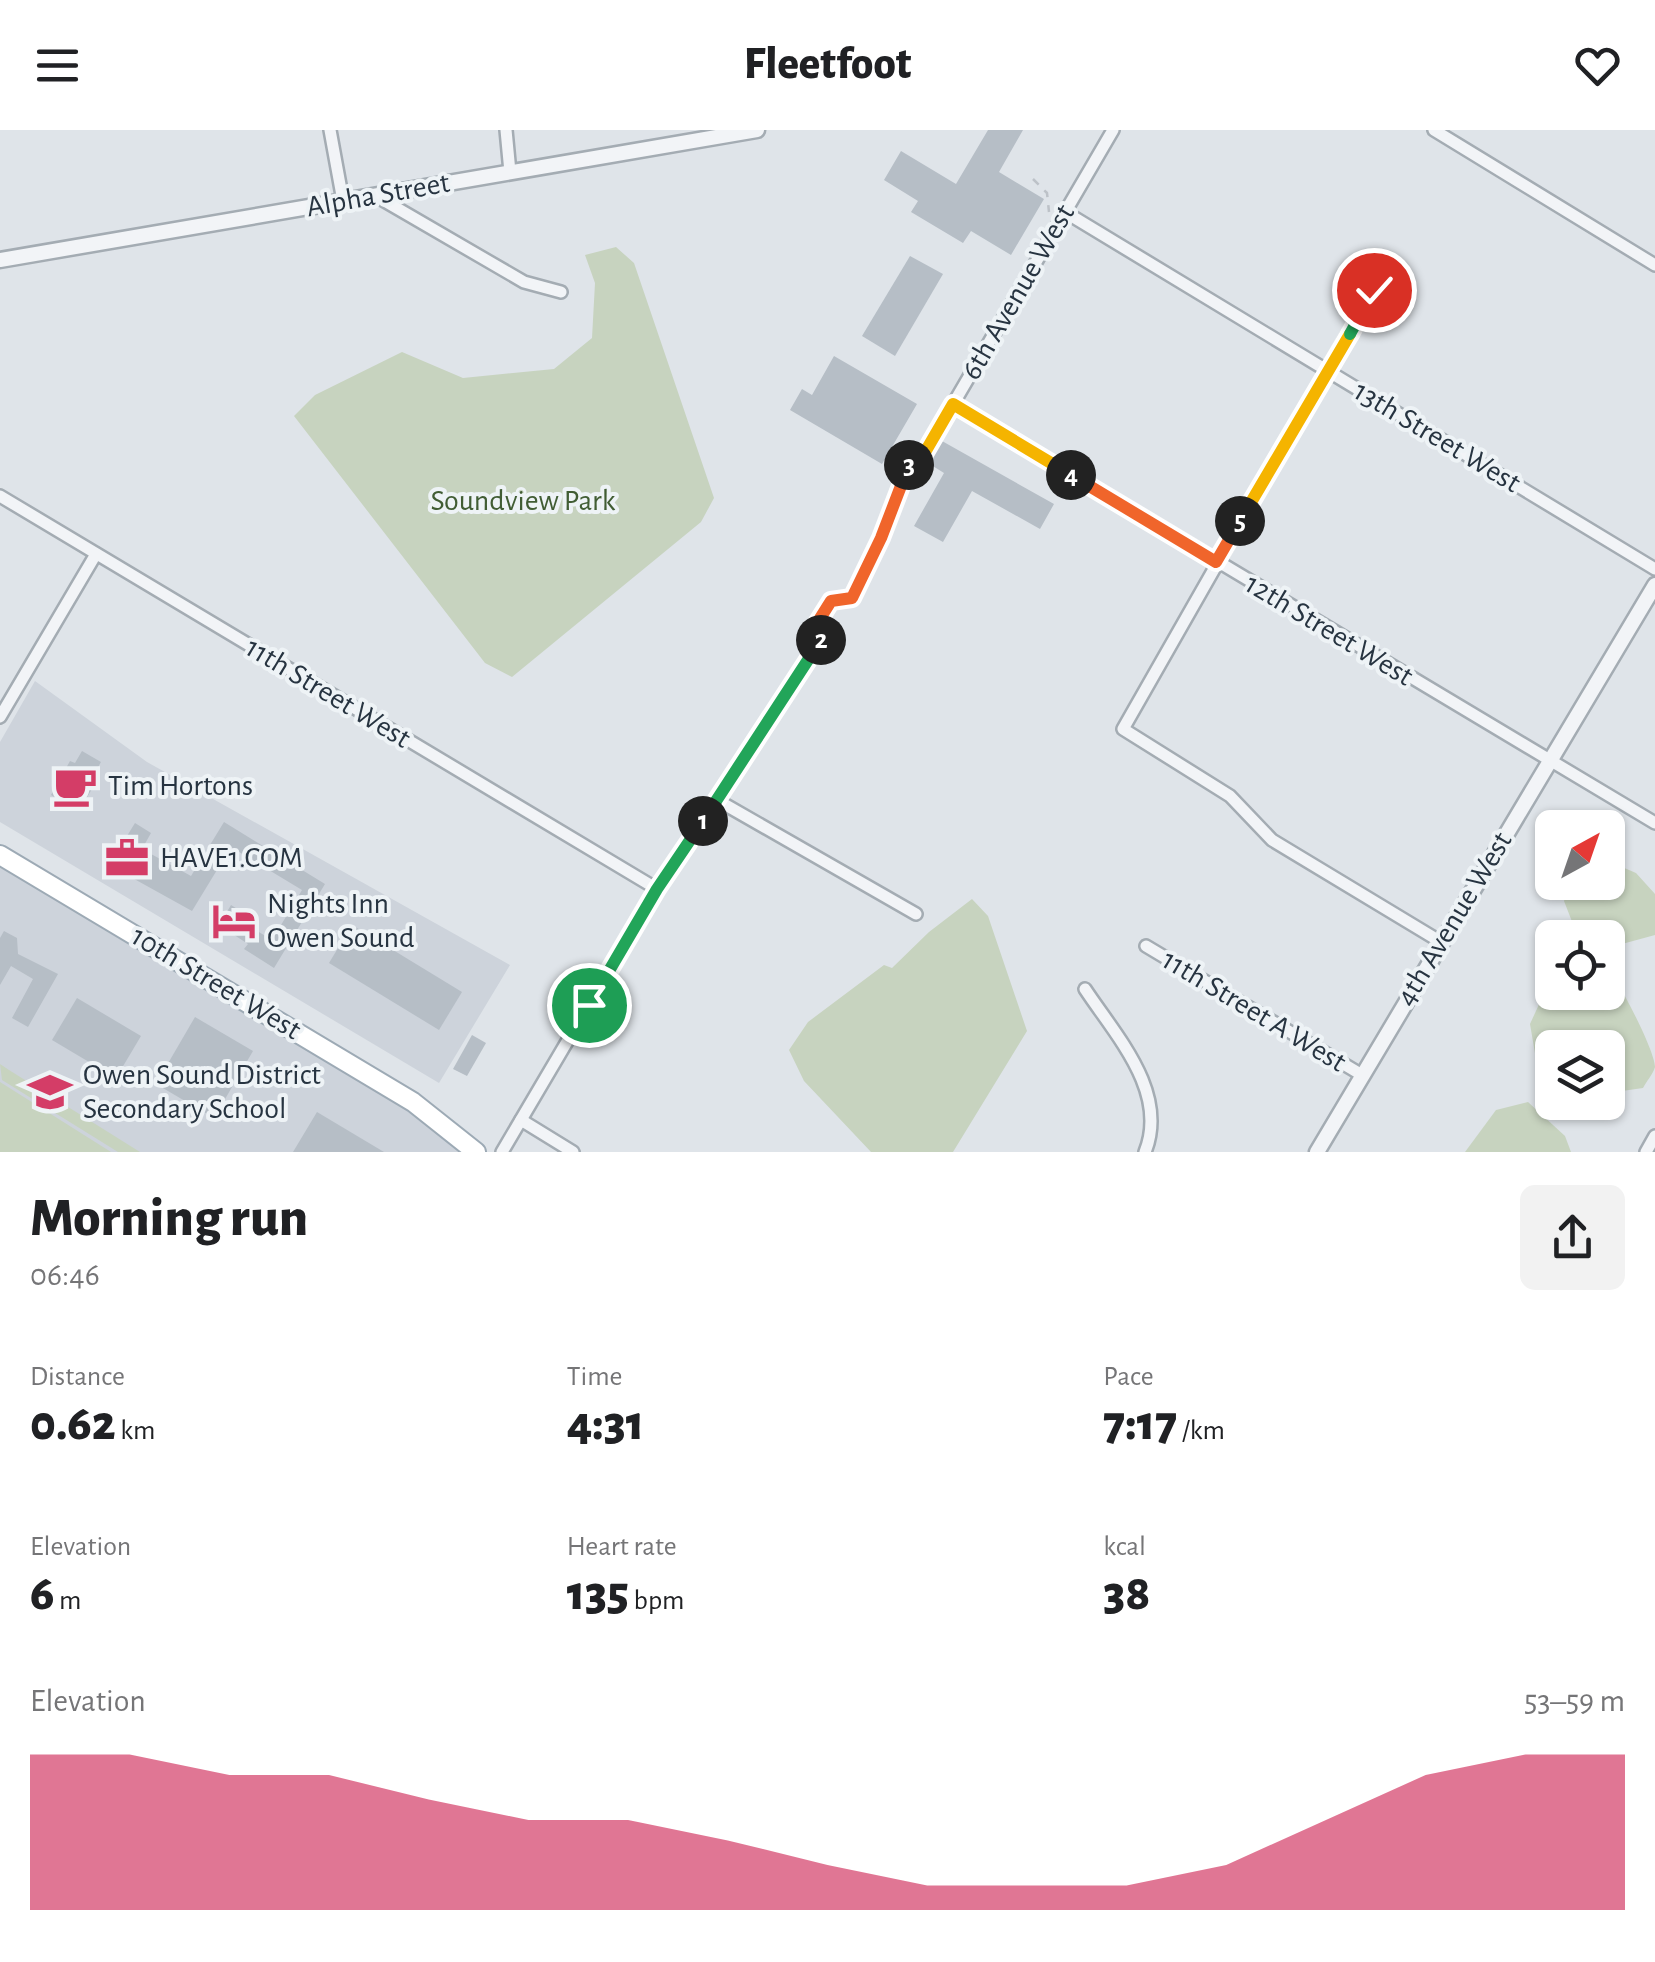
<!DOCTYPE html>
<meta charset="utf-8">
<style>
body{margin:0;font-family:"Alegreya Sans",sans-serif;background:#f2f2f2;color:#202124;height:100vh;display:flex;flex-direction:column;font-size:38px;white-space:nowrap}
*{box-sizing:border-box;margin:0}
p{font-size:32px;color:#757577}
.icon{flex:none;width:55px;height:55px;fill:none;stroke:currentColor;stroke-width:2;stroke-linecap:round;stroke-linejoin:round}
.map{position:relative;height:1022px;overflow:hidden}
.drawer{display:flex;flex-direction:column;background:#fff;flex:1}
.drawer>*{flex:none}
.needle{width:65px;rotate:40deg}
.buttons{position:absolute;left:1535px;top:680px;display:grid;gap:20px}
.buttons a{display:grid;place-items:center;width:90px;height:90px;border-radius:15px;background:#fff;box-shadow:0 2px 8px #0004;font-size:50px}
.pin{position:absolute;display:grid;place-items:center;width:85px;height:85px;color:#fff;margin:-42px;border:5px solid #fff;border-radius:50%;box-shadow:0 2px 10px #0007}
.km{position:absolute;width:50px;height:50px;margin:-25px;border-radius:50%;background:#222;color:#fff;font-size:28px;line-height:50px;text-align:center}
.round{display:grid;place-items:center;flex:none;width:105px;height:105px;border-radius:15px;background:#f2f2f2}
.headline{display:flex;align-items:center;justify-content:space-between;height:170px;padding:0 30px}
h1{font-size:55px;font-weight:800;line-height:75px}
.figures{display:grid;grid-template-columns:repeat(3,1fr);gap:15px;height:170px;padding:10px 30px}
.figures div{display:grid;align-content:center}
.figures b{font-size:50px;font-weight:800}
.figures small{font-size:28px;font-weight:400}
.figures p{font-size:28px}
.chart{height:280px;padding:20px 30px}
.chart p{display:flex;justify-content:space-between}
.chart svg{width:100%;height:180px;margin-top:10px;fill:#d43d67;opacity:.7}
header{display:flex;justify-content:space-between;align-items:center;height:130px;padding:0 30px;background:#fff;font-size:45px;font-weight:800}
.map>svg:first-child{display:block}
</style>
<header><svg class="icon" aria-label="menu" viewBox="0 0 24 24"><path d="M4 6h16M4 12h16M4 18h16"/></svg>Fleetfoot<svg class="icon" aria-label="heart" viewBox="0 0 24 24"><path d="M12 20l-8-8c-3-5 5-10 8-4 3-6 11-1 8 4z"/></svg></header>
<div class="map">
<svg width="1655" height="1022" viewBox="0 0 1655 1022">
<rect width="100%" height="100%" fill="#dfe4e9"/>
<g fill="#cdd3db">
<polygon points="35,551 147,632 510,835 439,953 0,692 0,612"/>
<polygon points="0,736 409,977 465,1022 0,1022"/>
</g>
<g fill="#c7d3bf">
<polygon points="616,117 634,133 714,368 701,392 512,547 485,533 294,286 315,265 402,222 463,248 554,239 592,208 595,153 585,125"/>
<path d="M1608 731 1636 743 1655 764V805L1622 814 1619 856C1628 870 1655 923 1655 937 1653 944 1646 952 1643 958L1608 963V918H1552V946L1537 935 1530 894 1552 846V862H1608V808L1578 807 1564 771 1569 753 1608 752Z"/>
<polygon points="972,769 988,786 1027,901 953,1022 871,1022 804,951 789,920 808,892 884,835 892,838 929,802"/>
<polygon points="0,934 9,940 140,1022 118,1022 2,950"/>
<polygon points="0,952 111,1022 0,1022"/>
<polygon points="1528,972 1565,1006 1571,1022 1465,1022 1496,980"/>
</g>
<g fill="#b6bec6">
<polygon points="988,0 1023,0 999,42 1044,69 1011,125 971,101 963,113 911,82 918,71 884,50 901,21 956,54"/>
<polygon points="910,126 943,144 895,226 862,206"/>
<polygon points="834,226 917,274 882,334 790,280 802,259 812,265"/>
<polygon points="942,311 1054,374 1040,399 972,361 943,412 914,396 944,343 928,333"/>
<polygon points="82,621 101,632 94,644 99,647 79,681 51,665 70,631 75,633"/>
<polygon points="224,692 325,754 274,838 244,819 248,814 219,795 231,775 250,787 246,794 272,810 302,760 231,717 192,781 109,735 135,693 151,703 142,719 191,746"/>
<polygon points="352,795 462,862 439,900 329,833"/>
<polygon points="4,801 17,808 18,824 58,844 28,897 12,888 33,849 11,836 0,855 0,808"/>
<polygon points="77,868 141,906 116,948 52,910"/>
<polygon points="195,887 253,921 214,988 156,954"/>
<polygon points="472,905 486,913 467,946 453,939"/>
<polygon points="317,982 384,1022 293,1022"/>
</g>
<g fill="none" stroke-linecap="round" stroke-linejoin="round">
<g stroke="#a4acb3" stroke-width="16">
<g id="minor">
<polyline points="330,0 343,71"/>
<polyline points="506,0 510,42"/>
<polyline points="1434,0 1655,135"/>
<polyline points="376,66 524,152 561,162"/>
<polyline points="1065,82 1655,439"/>
<polyline points="1373,160 1123,599 1230,666 1272,710 1441,812"/>
<polyline points="953,273 1655,693"/>
<polyline points="924,324 1113,0"/>
<polyline points="0,366 657,759"/>
<polyline points="0,587 96,424"/>
<polyline points="717,670 916,784"/>
<polyline points="1146,816 1362,945"/>
<path d="M1085 859C1116 906 1169 962 1145 1022"/>
<polyline points="521,990 573,1022"/>
<polyline points="502,1022 657,759 824,505"/>
<polyline points="1646,1022 1655,1006"/>
</g>
</g>
<g stroke="#a4acb3" stroke-width="19">
<g id="tertiary">
<polyline points="0,130 757,0"/>
<polyline points="1317,1022 1655,455"/>
</g>
</g>
<g stroke="#9daab5" stroke-width="22">
<polyline id="primary" points="0,725 413,972 476,1022"/>
</g>
<g stroke="#bdc2c8" stroke-width="2.5" stroke-dasharray="8 8" stroke-linecap="butt">
<polyline points="1033,49 1047,63 1049,82"/>
<polyline points="817,493 831,471 851,469 913,327"/>
</g>
<use href="#minor" stroke="#f2f4f7" stroke-width="11"/>
<use href="#tertiary" stroke="#f2f4f7" stroke-width="14"/>
<use href="#primary" stroke="#fff" stroke-width="18"/>
</g>
<g fill="none" stroke-linecap="round" stroke-linejoin="round">
<g stroke="#fff" stroke-width="20">
<polyline id="split-1" points="589,875 657,759 703,691"/>
</g>
<g stroke="#fff" stroke-width="20">
<polyline id="split-2" points="703,691 821,510"/>
</g>
<g stroke="#fff" stroke-width="20">
<polyline id="split-3" points="821,510 824,505 814,498 831,471 852,468 881,408 909,335"/>
</g>
<g stroke="#fff" stroke-width="20">
<polyline id="split-4" points="909,335 911,328 924,324 953,274 1071,345"/>
</g>
<g stroke="#fff" stroke-width="20">
<polyline id="split-5" points="1071,345 1216,432 1240,391"/>
</g>
<g stroke="#fff" stroke-width="20">
<polyline id="split-6" points="1240,391 1350,204"/>
</g>
<g stroke="#fff" stroke-width="20">
<polyline id="split-7" points="1350,204 1374,160"/>
</g>
<use href="#split-1" stroke="#22a559" stroke-width="12"/>
<use href="#split-2" stroke="#22a559" stroke-width="12"/>
<use href="#split-3" stroke="#f0652b" stroke-width="12"/>
<use href="#split-4" stroke="#f5b400" stroke-width="12"/>
<use href="#split-5" stroke="#f0652b" stroke-width="12"/>
<use href="#split-6" stroke="#f5b400" stroke-width="12"/>
<use href="#split-7" stroke="#22a559" stroke-width="12"/>
</g>
<defs>
<g id="cafe-bare" transform="scale(3.45)"><path d="M-5.5-4.5H6V0H3Q3 3.5 0 3.5H-2.5Q-5.5 3.5-5.5 0ZM3-3.2v2h1.7v-2ZM-6 4.5H4V6H-6Z" fill="#d43d67" stroke="#eef3f6" stroke-width="2.5" paint-order="stroke"/></g>
<g id="office-bare" transform="scale(3.45)"><path d="M-6-3h4V-5.5h4V-3h4V5H-6ZM-1-4.5V-3h2v-1.5ZM-6 0V1H6V0Z" fill="#d43d67" stroke="#eef3f6" stroke-width="2.5" paint-order="stroke"/></g>
<g id="hotel-bare" transform="scale(3.45)"><path d="M-6-4.5h1.5V1H6V5H4.5V3h-9V5H-6ZM-4 0a1.8 1.8 0 1 1 3.6 0ZM.5 0V-2.5h3Q6-2.5 6 0Z" fill="#d43d67" stroke="#eef3f6" stroke-width="2.5" paint-order="stroke"/></g>
<g id="school-bare" transform="scale(3.45)"><path d="M0-5L7-2L0 1L-7-2ZM-4 1L0 2.5L4 1V4Q0 6-4 4Z" fill="#d43d67" stroke="#eef3f6" stroke-width="2.5" paint-order="stroke"/></g>
</defs>
<g fill-rule="evenodd">
<use href="#cafe-bare" x="75" y="656"/>
<use href="#office-bare" x="127" y="728"/>
<use href="#hotel-bare" x="234" y="791"/>
<use href="#school-bare" x="50" y="962"/>
</g>
<g text-anchor="middle" dominant-baseline="central" stroke-width="8" stroke-linejoin="round" paint-order="stroke">
<g font-size="30" fill="#273441" stroke="#eef3f6">
<text transform="translate(378 65) rotate(-10)">Alpha Street</text>
<text transform="translate(1018 162) rotate(-60)">6th Avenue West</text>
<text transform="translate(1437 307) rotate(31)">13th Street West</text>
<text transform="translate(1329 500) rotate(31)">12th Street West</text>
<text transform="translate(328 563) rotate(31)">11th Street West</text>
<text transform="translate(1454 789) rotate(-59)">4th Avenue West</text>
<text transform="translate(216 853) rotate(31)">10th Street West</text>
<text transform="translate(1254 881) rotate(31)">11th Street A West</text>
</g>
<g font-size="30" fill="#415d34" stroke="#eef3f6">
<text x="523" y="371">Soundview Park</text>
</g>
<g font-size="30" fill="#273441" stroke="#eef3f6" text-anchor="start">
<text x="108" y="656">Tim Hortons</text>
<text x="160" y="728">HAVE1.COM</text>
<text x="267" y="774">Nights Inn<tspan x="267" dy="34">Owen Sound</tspan></text>
<text x="83" y="945">Owen Sound District<tspan x="83" dy="34">Secondary School</tspan></text>
</g>
</g>
</svg>
<div class="buttons">
<a><svg class="needle" viewBox="-14 -14 28 28"><path d="M0-13l5 13h-10z" fill="#e53935"/><path d="M0 13l5-13h-10z" fill="#757577"/></svg></a>
<a><svg class="icon" aria-label="locate" viewBox="0 0 24 24"><circle cx="12" cy="12" r="6"/><path d="M12 2v4M12 18v4M2 12h4M18 12h4"/></svg></a>
<a><svg class="icon" aria-label="layers" viewBox="0 0 24 24"><path d="M12 4l9 5-9 5-9-5zM3 14l9 5 9-5"/></svg></a>
</div>
<div class="pin" style="left:589px;top:875px;background:#1e9e55"><svg class="icon" aria-label="arrive" viewBox="0 0 24 24"><path d="M6 21V4h12l-3 4 3 4H6"/></svg></div>
<div class="pin" style="left:1374px;top:160px;background:#d93025"><svg class="icon" aria-label="check" viewBox="0 0 24 24"><path d="M5 12l5 5 9-10"/></svg></div>
<b class="km" style="left:703px;top:691px">1</b>
<b class="km" style="left:821px;top:510px">2</b>
<b class="km" style="left:909px;top:335px">3</b>
<b class="km" style="left:1071px;top:345px">4</b>
<b class="km" style="left:1240px;top:391px">5</b>
</div>
<section class="drawer">
<div class="headline"><div><h1>Morning run</h1><p>06:46</p></div><a class="round"><svg class="icon" aria-label="share" viewBox="0 0 24 24"><path d="M12 15V3M7 8l5-5 5 5M5 13v7h14v-7"/></svg></a></div>
<div class="figures">
<div><p>Distance</p><b>0.62<small> km</small></b></div>
<div><p>Time</p><b>4:31</b></div>
<div><p>Pace</p><b>7:17<small> /km</small></b></div>
</div>
<div class="figures">
<div><p>Elevation</p><b>6<small> m</small></b></div>
<div><p>Heart rate</p><b>135<small> bpm</small></b></div>
<div><p>kcal</p><b>38</b></div>
</div>
<div class="chart"><p><span>Elevation</span>53–59 m</p>
<svg viewBox="0 0 160 44" preserveAspectRatio="none"><path d="M0 44V6L10 6L20 11L30 11L40 17L50 22L60 22L70 27L80 33L90 38L100 38L110 38L120 33L130 22L140 11L150 6L160 6V44z"/></svg>
</div>
</section>
